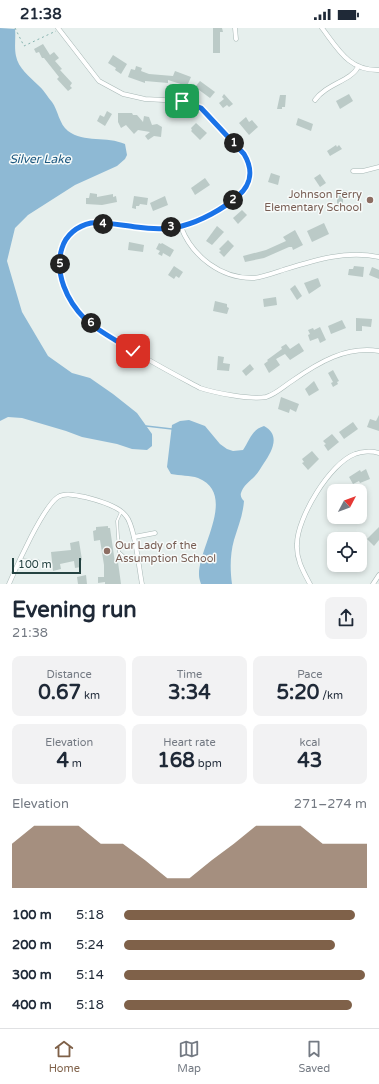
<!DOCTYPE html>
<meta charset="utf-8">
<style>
body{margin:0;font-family:"Varela Round",sans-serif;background:#f2f2f3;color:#1f2937;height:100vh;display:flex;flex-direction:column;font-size:15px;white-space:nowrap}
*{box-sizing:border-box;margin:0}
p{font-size:13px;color:#747a83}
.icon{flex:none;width:22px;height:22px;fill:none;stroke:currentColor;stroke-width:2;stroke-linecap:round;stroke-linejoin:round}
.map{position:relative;height:556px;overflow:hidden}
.details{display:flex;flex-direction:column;background:#fff;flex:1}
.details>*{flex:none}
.needle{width:26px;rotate:49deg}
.tools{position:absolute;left:327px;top:456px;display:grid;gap:8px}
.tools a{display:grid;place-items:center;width:40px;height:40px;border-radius:8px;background:#fff;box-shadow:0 2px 6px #0003;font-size:20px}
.scale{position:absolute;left:12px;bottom:10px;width:69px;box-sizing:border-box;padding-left:4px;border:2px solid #244241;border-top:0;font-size:11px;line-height:14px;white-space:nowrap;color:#244241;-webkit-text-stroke:3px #f7fbfa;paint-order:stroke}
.pin{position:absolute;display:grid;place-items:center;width:34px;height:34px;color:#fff;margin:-17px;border-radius:8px;box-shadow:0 2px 6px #0006}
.km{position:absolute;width:20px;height:20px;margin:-10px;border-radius:50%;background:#222;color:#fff;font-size:11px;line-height:20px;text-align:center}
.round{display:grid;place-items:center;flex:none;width:42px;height:42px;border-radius:8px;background:#f2f2f3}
.head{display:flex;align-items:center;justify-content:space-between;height:68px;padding:0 12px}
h1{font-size:22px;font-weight:700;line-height:30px}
.metrics{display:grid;grid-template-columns:repeat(3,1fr);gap:6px;height:68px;padding:4px 12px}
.metrics div{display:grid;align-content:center;border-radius:8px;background:#f2f2f3;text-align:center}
.metrics b{font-size:20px;font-weight:700}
.metrics small{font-size:11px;font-weight:400}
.metrics p{font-size:11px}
.chart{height:112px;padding:8px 12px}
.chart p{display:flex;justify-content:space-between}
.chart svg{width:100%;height:72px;margin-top:4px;fill:#7f6149;opacity:.7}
ul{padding:0 12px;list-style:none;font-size:13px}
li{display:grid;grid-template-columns:64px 48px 1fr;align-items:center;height:30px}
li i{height:10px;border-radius:5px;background:#7f6149}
.status{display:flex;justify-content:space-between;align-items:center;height:28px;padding:0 20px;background:#fff;direction:ltr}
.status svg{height:11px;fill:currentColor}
.tabs{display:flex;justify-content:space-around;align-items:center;height:56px;border-top:1px solid #e0e1e3;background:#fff;font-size:11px;color:#747a83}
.tabs a{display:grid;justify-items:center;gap:2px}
.tabs .current{color:#7f6149}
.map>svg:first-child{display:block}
</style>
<div class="status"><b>21:38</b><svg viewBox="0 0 49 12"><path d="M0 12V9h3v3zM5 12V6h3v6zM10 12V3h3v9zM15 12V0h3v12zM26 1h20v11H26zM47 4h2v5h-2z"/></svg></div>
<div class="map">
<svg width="379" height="556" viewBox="0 0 379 556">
<rect width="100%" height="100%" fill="#e6efed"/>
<g fill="#8eb9d4">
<path d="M0 0 15 1C16 9 14 19 16 28 18 40 30 49 38 57 43 61 47 68 52 74 58 82 59 96 68 103 84 115 107 108 125 116L127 127 125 131 117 138 75 157 28 187 15 200 7 233 22 284 48 328 72 345 90 350 113 366 137 385 152 406V418L147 422 132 421 117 416 82 409 66 403 22 390 8 389 0 393Z"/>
<path d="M189 392 205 398 220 416 227 421 233 423 243 422C250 412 251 402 264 398 281 407 272 423 264 435 261 439 259 444 255 448 250 453 243 458 241 465 240 468 242 471 244 473 243 487 238 499 234 512 230 526 230 542 232 556H201C200 553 199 550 199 547 198 520 238 466 198 450 190 447 180 448 171 446L167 439 172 397 180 393Z"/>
</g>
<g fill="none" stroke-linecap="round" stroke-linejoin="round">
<polyline stroke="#8eb9d4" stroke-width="1.5" points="146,398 172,401"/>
</g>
<g fill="#bbcac7">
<polygon points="213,0 222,0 223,4 220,4 220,25 213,25"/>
<polygon points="43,16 50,27 54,24 59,30 55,33 62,41 60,42 72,55 70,58 72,60 68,63 57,51 59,49 44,30 42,30 39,24 36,25 34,21"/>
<polygon points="113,27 127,36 121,46 115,42 116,40 108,35"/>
<polygon points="136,38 142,40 141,43 149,46 173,48 175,43 191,49 187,58 168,52 168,55 145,53 145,55 128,49 131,41 135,42"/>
<polygon points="200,53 215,64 210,70 195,59"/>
<polygon points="224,66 233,76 229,79 227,77 223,80 219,75 224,71 222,69"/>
<polygon points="349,66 353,73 340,81 336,73"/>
<polygon points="280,67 286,67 285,79 282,79 282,81 277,81"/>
<polygon points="107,83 112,86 105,98 97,93 100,87 104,89"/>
<polygon points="118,85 132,85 133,87 137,87 143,94 144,88 149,89 152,97 157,96 162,99 161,109 154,108 148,112 145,108 150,104 138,102 134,106 126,97 121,100 118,94"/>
<polygon points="246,89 249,94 252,92 258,99 249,107 239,95"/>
<polygon points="298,90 313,96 311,103 296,97"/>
<polygon points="196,95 207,105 200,112 191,103 192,102 191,100"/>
<polygon points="336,117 337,119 339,117 342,121 330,128 327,123"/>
<polygon points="271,145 280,148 278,157 268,154"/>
<polygon points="320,146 326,155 320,159 314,150"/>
<polygon points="205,150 210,157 195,167 191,160"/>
<polygon points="335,161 348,163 348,169 343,169 343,178 337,178 337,168 335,168"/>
<polygon points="90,165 97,166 97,169 113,166 113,169 116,168 117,174 102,177 86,176 86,170 89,170"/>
<polygon points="134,168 148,170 147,177 140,176 139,178 136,178 136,181 132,180"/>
<polygon points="165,168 168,177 153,183 150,175"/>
<polygon points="242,182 247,187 238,196 233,190"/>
<polygon points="324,195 329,206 312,214 307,203"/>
<polygon points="217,198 224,204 212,217 206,213"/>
<polygon points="295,202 303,217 293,222 292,219 289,219 264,230 245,234 243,228 266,222 286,213 283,209"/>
<polygon points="228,212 234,218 224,229 219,224 221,223 219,221"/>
<polygon points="129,214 144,217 143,224 128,222"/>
<polygon points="159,215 161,216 162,215 174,222 170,229 163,225 162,228 158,226 160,223 156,221"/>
<polygon points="174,238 183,244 179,250 176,248 174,251 168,247"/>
<polygon points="354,238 364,239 363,249 348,247 349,241 353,241"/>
<polygon points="372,239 379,242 379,251 369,247"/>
<polygon points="318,250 321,258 309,266 304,255"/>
<polygon points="295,257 302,268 297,272 290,261"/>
<polygon points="276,269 277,277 264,279 263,271"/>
<polygon points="215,273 227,276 227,279 229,280 227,286 213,283"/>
<polygon points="356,290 372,291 371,299 362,298 362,303 356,303"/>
<polygon points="342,292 346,300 331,306 328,298"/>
<polygon points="320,299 326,312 320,315 318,310 310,313 308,307 310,306 308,302 313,300 314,302"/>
<polygon points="299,315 304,323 290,332 285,326 276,331 280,337 269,345 264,336 268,333 267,332 282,321 281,319 286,316 290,321"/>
<polygon points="218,328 224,329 223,335 230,336 229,343 217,342"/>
<polygon points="250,336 254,341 246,348 242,343"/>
<polygon points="333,342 339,353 337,354 338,356 333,359 331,355 333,354 328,345"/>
<polygon points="314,353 319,362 309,368 305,361"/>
<polygon points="281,369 299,376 296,384 290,381 289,385 278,381"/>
<polygon points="379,387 379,403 367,399 370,391 376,393"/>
<polygon points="353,394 358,401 344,411 339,404"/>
<polygon points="332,406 339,414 328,423 324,417 326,416 323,413"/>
<polygon points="312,423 319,431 308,442 302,435 304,434 302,431"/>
<polygon points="366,441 370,451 360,455 359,453 353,456 349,449 360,442 361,444"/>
<polygon points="108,498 108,500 110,500 115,535 118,534 121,556 105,556 105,554 98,555 98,549 104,549 104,537 100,512 94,513 93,503 96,502 96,499"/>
<polygon points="379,499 379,512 374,518 367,511"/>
<polygon points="79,513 82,532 80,533 81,539 75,540 74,533 60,536 61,541 53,543 51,524 71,522 70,515"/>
<polygon points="86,547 87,556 78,556 77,549"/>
</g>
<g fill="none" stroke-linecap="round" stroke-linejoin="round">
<g stroke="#a8b8b6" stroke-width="3">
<g id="lane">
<polyline points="121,484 117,493 119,524 126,530 138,531"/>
<polyline points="21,532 38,533"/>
</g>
</g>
<g stroke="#a8b8b6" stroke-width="5">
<g id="street">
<path d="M58 0 99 53 123 66 145 71 182 73 201 80 244 125C253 141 252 156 238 168 224 179 197 196 179 199 163 201 145 200 128 198 118 197 98 193 89 196 72 202 62 211 60 230 58 252 70 277 86 292 95 300 106 306 116 312 143 330 172 345 200 360 215 365 252 372 266 369 276 366 284 358 292 353 319 334 346 318 379 323"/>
<polyline points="235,0 236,11"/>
<path d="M322 0C338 21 349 43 379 42"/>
<path d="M315 72C326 56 351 53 358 39"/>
<polyline points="353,143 363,143 379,139"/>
<path d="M181 199C192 228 221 251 254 250 263 249 274 245 283 242 315 232 346 222 379 229"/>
<polyline points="134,509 155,505"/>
<path d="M9 556C17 537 43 479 58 469 66 464 77 468 85 469 97 472 119 478 126 488 135 498 139 541 142 556"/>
<path d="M310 556C303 543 296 531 297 516 297 490 330 435 355 426 362 423 372 423 379 425"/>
<polyline points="373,556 379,547"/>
</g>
</g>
<polyline stroke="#86b3af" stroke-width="1" stroke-dasharray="2 3" stroke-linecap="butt" points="15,0 24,18 56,3"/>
<use href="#lane" stroke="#fff" stroke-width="2"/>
<use href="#street" stroke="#fff" stroke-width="4"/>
</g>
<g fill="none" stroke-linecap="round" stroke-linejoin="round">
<g stroke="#fff" stroke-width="8">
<path id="route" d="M133 323C118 313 99 304 85 291 67 273 54 245 62 220 66 207 77 198 91 195 101 193 125 198 136 199 150 201 168 202 182 198 201 193 223 181 238 168 252 156 253 141 244 126L201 80 182 73"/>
</g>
<use href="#route" stroke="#1a73e8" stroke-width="5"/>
</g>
<g fill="#8d6e63" stroke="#f7fbfa" stroke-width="1.5">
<circle cx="370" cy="172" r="4"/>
<circle cx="107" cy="523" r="4"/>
</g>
<g text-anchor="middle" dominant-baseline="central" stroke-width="3" stroke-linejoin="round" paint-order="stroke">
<g font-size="11" fill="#785e54" stroke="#f7fbfa" text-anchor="end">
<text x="362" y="166">Johnson Ferry<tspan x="362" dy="13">Elementary School</tspan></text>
<text x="115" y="517" text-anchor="start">Our Lady of the<tspan x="115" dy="13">Assumption School</tspan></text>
</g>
<g font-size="12" font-style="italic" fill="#1c5880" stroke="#f7fbfa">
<text x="40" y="131">Silver Lake</text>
</g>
</g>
</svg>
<div class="tools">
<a><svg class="needle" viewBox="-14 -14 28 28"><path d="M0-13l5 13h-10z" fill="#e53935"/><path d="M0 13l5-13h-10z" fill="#747a83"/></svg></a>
<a><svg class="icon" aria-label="locate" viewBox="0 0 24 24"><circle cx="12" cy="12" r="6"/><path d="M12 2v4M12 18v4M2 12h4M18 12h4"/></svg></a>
</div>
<div class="scale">100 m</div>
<div class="pin" style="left:182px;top:73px;background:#1e9e55"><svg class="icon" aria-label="arrive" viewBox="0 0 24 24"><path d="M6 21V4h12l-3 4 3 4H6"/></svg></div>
<div class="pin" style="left:133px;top:323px;background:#d93025"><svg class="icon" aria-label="check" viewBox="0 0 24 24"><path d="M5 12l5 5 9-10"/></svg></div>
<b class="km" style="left:234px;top:115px">1</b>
<b class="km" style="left:233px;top:172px">2</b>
<b class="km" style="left:171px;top:199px">3</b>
<b class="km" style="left:103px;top:196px">4</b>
<b class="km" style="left:60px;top:236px">5</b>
<b class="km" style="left:91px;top:295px">6</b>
</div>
<section class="details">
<div class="head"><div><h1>Evening run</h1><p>21:38</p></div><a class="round"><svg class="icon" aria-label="share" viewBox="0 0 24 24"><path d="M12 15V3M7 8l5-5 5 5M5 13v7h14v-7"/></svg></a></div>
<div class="metrics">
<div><p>Distance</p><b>0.67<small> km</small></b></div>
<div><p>Time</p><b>3:34</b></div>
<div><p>Pace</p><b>5:20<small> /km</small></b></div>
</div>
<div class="metrics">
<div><p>Elevation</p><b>4<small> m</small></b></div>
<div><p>Heart rate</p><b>168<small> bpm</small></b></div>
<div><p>kcal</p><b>43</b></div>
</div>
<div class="chart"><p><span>Elevation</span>271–274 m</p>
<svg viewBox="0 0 160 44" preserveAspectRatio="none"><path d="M0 44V17L10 6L20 6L30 6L40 17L50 17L60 27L70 38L80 38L90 27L100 17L110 6L120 6L130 6L140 17L150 17L160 17V44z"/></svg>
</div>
<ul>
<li><b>100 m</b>5:18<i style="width:95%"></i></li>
<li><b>200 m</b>5:24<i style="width:87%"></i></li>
<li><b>300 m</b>5:14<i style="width:99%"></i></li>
<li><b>400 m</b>5:18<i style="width:94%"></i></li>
</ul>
</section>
<nav class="tabs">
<a class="current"><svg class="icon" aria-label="home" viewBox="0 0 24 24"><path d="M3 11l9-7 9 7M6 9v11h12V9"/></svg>Home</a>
<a><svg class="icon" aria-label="map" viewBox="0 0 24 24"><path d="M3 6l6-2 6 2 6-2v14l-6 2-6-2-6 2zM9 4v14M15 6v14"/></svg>Map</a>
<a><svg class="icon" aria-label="saved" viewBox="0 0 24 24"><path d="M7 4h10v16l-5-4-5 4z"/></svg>Saved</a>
</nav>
